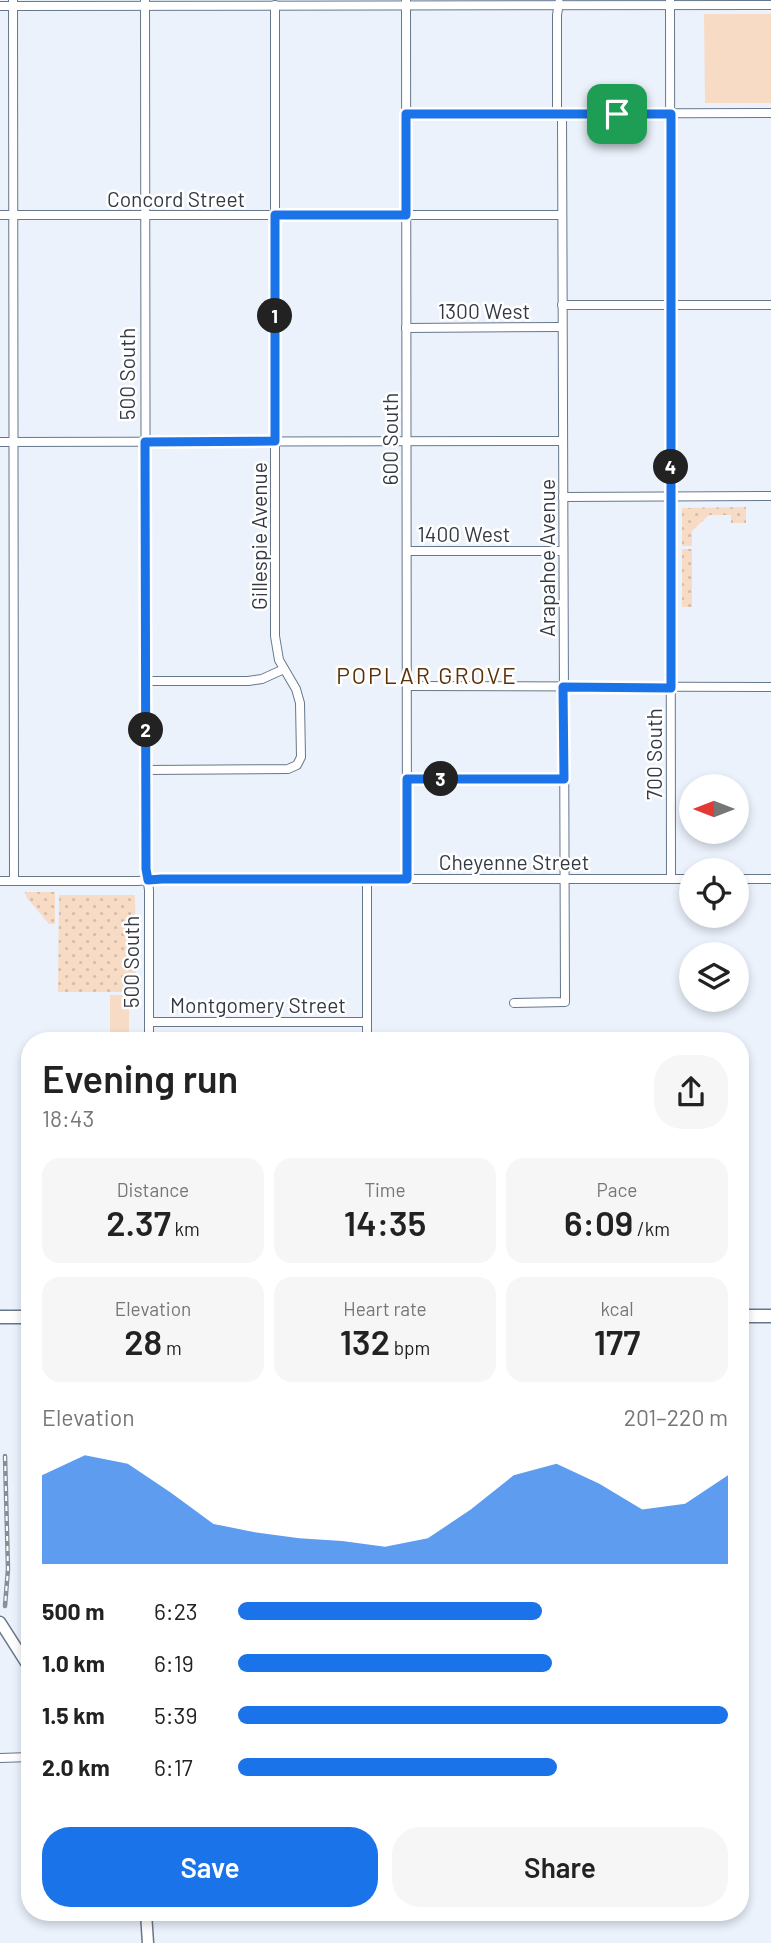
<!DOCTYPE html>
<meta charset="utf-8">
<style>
body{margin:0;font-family:Barlow,sans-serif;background:#f6f6f6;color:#222;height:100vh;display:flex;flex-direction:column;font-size:26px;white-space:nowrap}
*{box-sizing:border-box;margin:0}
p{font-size:23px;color:#767676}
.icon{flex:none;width:38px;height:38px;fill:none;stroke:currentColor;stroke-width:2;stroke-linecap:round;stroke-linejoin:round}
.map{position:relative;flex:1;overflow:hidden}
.panel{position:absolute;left:21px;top:1032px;width:728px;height:889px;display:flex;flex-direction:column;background:#fff;border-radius:28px;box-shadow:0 4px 10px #0003}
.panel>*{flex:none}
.needle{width:46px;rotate:270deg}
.buttons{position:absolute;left:679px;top:774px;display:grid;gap:14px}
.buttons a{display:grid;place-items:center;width:70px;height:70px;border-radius:50%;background:#fff;box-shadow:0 4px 10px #0003;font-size:35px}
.pin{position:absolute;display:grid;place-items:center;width:60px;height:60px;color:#fff;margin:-30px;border-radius:14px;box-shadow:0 4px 10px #0006}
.km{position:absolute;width:35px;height:35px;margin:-18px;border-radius:50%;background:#222;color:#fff;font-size:19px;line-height:35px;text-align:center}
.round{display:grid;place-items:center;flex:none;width:74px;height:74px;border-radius:28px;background:#f6f6f6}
.headline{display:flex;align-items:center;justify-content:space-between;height:119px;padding:0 21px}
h1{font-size:38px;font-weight:600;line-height:52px}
.metrics{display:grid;grid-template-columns:repeat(3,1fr);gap:10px;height:119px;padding:7px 21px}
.metrics div{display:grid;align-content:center;border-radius:18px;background:#f6f6f6;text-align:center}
.metrics b{font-size:35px;font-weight:600}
.metrics small{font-size:19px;font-weight:400}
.metrics p{font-size:19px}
.chart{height:196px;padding:14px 21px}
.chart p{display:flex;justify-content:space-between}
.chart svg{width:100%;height:126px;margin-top:7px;fill:#1a73e8;opacity:.7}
.button{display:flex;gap:14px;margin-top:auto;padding:14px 21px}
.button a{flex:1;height:80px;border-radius:28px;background:#1a73e8;color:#fff;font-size:28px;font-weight:600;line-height:80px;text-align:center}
.button a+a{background:#f6f6f6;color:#222}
ul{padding:0 21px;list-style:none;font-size:23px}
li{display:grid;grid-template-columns:112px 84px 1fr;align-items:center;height:52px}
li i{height:18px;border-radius:9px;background:#1a73e8}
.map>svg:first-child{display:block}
</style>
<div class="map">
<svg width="771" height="1943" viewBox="0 0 771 1943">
<defs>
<pattern id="grass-dots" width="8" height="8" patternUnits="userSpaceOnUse" patternTransform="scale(1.75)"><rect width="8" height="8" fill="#f7dbc4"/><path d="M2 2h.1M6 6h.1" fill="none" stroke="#d4bdaa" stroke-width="1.8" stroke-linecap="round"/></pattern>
</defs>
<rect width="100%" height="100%" fill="#ebf2fc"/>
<g fill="url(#grass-dots)">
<polygon points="746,507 746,523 731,523 731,515 709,515 692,531 692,546 682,546 682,508"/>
<rect x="682" y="549" width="10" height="58"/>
<polygon points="55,892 55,924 49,924 27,898 25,892"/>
<polygon points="59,895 135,895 136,985 124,992 58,992"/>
</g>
<g fill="#f7dbc4">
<polygon points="704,14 771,14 771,103 705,103"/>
<rect x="110" y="995" width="19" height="40"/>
</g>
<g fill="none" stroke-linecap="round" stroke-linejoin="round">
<g stroke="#67778b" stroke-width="10">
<g id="street">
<polyline points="13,0 14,881"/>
<polyline points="145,0 146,869 149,890 149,1041"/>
<polyline points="406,0 407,879"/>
<polyline points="670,0 671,879"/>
<polyline points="0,6 771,5"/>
<polyline points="406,114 771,113"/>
<polyline points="557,114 557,15 559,3"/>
<polyline points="0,215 562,215"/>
<polyline points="562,305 771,305"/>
<polyline points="406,328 562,327"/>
<polyline points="0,442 563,441"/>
<polyline points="563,497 771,496"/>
<polyline points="407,551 563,551"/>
<polyline points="145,681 248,681 262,679 284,669"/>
<polyline points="407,686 771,687"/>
<polyline points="146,770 288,769 297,765 301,757 300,703 296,689 279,660 275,636 275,5"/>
<polyline points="407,779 564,779"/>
<polyline points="367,879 367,1041"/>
<polyline points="737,879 771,879"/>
<polyline points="0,881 138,881 162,879 691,879"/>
<polyline points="514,1003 565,1002 562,114"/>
<polyline points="149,1022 367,1022"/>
<polyline points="0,1758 30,1757"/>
</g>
</g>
<g stroke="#67778b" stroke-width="13">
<g id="secondary">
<polyline points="0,1622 30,1669"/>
<polyline points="146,1913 148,1943"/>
</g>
</g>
<g stroke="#67778b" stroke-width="15">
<g id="primary">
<polyline points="740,1316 771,1316"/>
<polyline points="0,1317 30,1317"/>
</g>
</g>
<use href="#street" stroke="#fff" stroke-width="8"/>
<use href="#secondary" stroke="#fff" stroke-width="10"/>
<use href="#primary" stroke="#fff" stroke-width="12"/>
<g stroke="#888e98" stroke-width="4.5">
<polyline id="rail" points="5,1456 8,1569 5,1606"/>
</g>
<use href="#rail" stroke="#fff" stroke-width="2" stroke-dasharray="5" stroke-linecap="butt"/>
</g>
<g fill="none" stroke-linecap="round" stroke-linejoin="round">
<g stroke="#fff" stroke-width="14">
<polygon id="route" points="406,114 671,114 671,688 563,687 564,779 407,779 407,879 162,879 148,880 146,869 145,442 275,441 275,215 406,215"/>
</g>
<use href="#route" stroke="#1a73e8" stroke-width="9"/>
</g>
<g text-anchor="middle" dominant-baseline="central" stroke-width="5" stroke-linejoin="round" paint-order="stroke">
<g font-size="21" fill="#343a44" stroke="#fff">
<text x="176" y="198">Concord Street</text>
<text x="484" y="310">1300 West</text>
<text transform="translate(126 374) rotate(-90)">500 South</text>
<text transform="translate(389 439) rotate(-90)">600 South</text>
<text x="464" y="533">1400 West</text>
<text transform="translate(258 536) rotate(-90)">Gillespie Avenue</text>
<text transform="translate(546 558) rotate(-90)">Arapahoe Avenue</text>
<text transform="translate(653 754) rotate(-90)">700 South</text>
<text x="514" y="861">Cheyenne Street</text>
<text transform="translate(130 962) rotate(-90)">500 South</text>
<text x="258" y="1004">Montgomery Street</text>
</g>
<g font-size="23" letter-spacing="2" fill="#5b3105" stroke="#fff">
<text x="427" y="675">POPLAR GROVE</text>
</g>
</g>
</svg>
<div class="buttons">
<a><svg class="needle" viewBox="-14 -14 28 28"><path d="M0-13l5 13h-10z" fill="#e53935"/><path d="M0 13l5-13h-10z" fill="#767676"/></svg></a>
<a><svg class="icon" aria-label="locate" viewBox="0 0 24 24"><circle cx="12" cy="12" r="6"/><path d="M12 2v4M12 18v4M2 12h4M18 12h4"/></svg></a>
<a><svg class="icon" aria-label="layers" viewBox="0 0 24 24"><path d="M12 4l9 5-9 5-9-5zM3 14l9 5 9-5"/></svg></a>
</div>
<div class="pin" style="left:617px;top:114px;background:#1e9e55"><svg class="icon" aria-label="arrive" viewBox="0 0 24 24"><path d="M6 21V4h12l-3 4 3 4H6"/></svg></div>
<b class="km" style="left:275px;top:316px">1</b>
<b class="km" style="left:146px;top:730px">2</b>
<b class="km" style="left:441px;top:779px">3</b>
<b class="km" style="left:671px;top:467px">4</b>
<section class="panel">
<div class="headline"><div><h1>Evening run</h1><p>18:43</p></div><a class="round"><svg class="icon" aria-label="share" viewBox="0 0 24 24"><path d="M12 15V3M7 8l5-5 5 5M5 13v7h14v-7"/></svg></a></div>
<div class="metrics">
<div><p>Distance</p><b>2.37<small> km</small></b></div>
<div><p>Time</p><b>14:35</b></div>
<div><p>Pace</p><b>6:09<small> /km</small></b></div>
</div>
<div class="metrics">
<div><p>Elevation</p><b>28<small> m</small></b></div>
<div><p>Heart rate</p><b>132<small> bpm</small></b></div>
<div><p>kcal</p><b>177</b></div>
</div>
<div class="chart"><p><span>Elevation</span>201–220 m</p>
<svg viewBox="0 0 160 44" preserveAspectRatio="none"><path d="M0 44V13L10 6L20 9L30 19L40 30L50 33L60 35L70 36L80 38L90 35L100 25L110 13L120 9L130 16L140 25L150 23L160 13V44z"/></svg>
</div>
<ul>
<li><b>500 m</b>6:23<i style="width:62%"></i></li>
<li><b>1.0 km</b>6:19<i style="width:64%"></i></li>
<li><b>1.5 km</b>5:39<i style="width:100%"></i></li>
<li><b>2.0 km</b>6:17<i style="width:65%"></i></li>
</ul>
<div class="button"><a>Save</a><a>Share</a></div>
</section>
</div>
